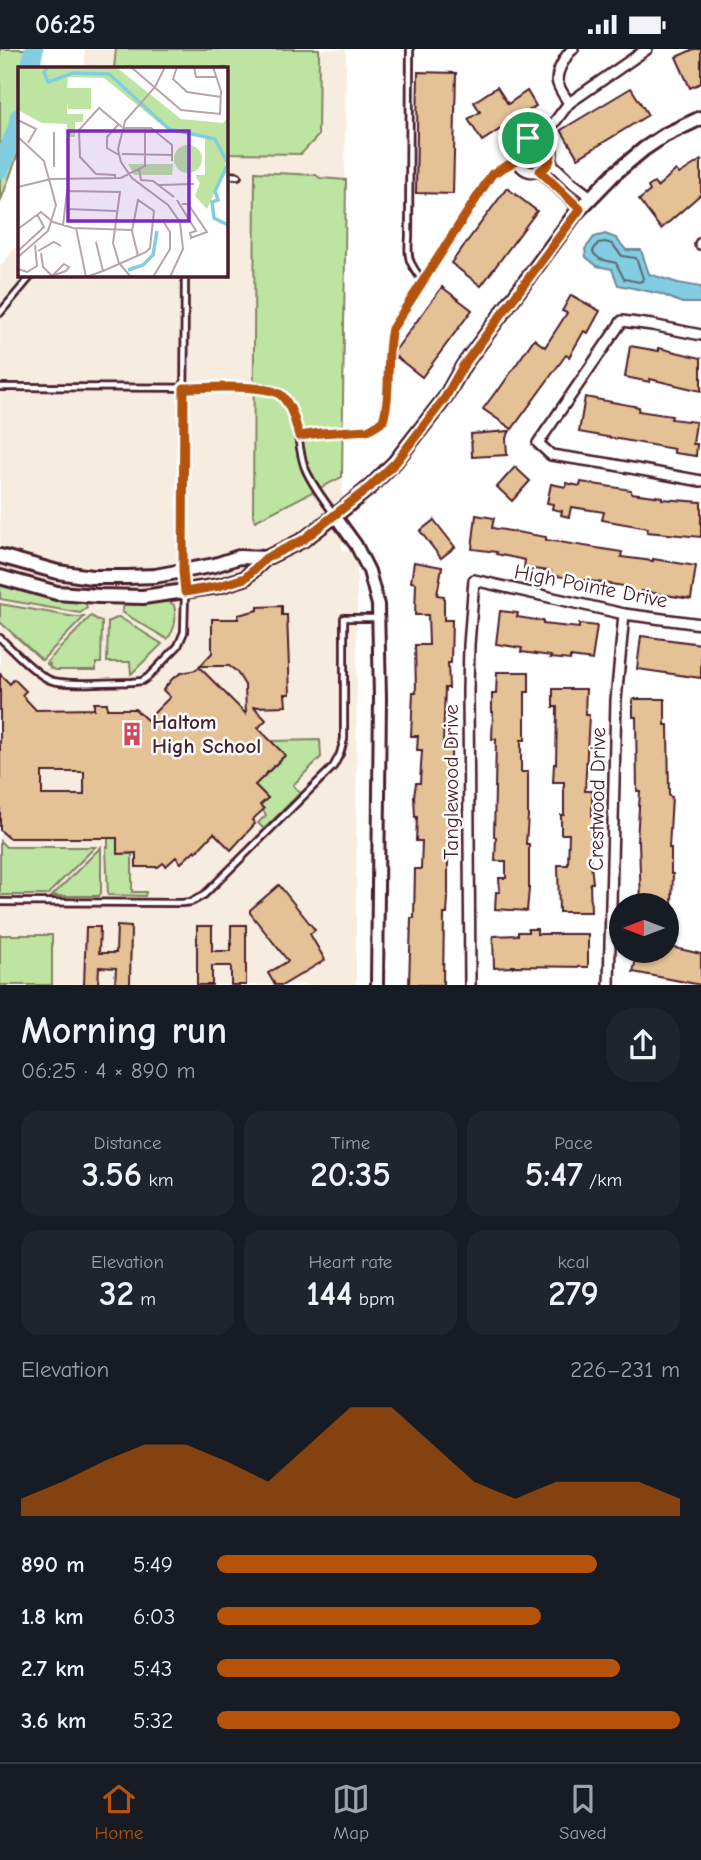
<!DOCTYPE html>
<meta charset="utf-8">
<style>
body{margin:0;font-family:"Comic Neue",sans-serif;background:#20242c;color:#f1f3f6;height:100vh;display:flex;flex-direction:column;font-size:26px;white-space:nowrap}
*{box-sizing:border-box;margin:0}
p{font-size:23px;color:#9ea1a6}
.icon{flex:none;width:38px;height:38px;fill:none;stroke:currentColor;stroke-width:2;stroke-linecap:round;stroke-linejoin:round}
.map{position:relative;height:936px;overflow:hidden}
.panel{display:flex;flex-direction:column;background:#171b24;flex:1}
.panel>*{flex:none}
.needle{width:46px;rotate:270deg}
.controls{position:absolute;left:609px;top:844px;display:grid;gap:14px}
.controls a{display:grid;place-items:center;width:70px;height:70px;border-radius:50%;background:#171b24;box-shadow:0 2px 5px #0004;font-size:35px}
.pin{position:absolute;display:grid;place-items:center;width:60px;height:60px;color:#fff;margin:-30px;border:4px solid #fff;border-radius:50%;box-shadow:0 2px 7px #0007}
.round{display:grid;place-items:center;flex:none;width:74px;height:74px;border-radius:28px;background:#20242c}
.headline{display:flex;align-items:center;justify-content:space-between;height:119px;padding:0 21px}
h1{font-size:38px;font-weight:600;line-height:52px}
.metrics{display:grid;grid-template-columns:repeat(3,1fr);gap:10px;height:119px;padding:7px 21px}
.metrics div{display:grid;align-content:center;border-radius:18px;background:#20242c;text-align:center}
.metrics b{font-size:35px;font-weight:600}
.metrics small{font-size:19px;font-weight:400}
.metrics p{font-size:19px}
.chart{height:196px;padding:14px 21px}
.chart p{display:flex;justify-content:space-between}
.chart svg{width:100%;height:126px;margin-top:7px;fill:#b45309;opacity:.7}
ul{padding:0 21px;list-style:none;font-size:23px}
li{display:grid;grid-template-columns:112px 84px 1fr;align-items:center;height:52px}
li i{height:18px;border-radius:9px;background:#b45309}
.status{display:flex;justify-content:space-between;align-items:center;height:49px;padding:0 35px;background:#171b24;direction:ltr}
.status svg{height:19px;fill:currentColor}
.dock{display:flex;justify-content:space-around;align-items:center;height:98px;border-top:2px solid #363941;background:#171b24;font-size:19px;color:#9ea1a6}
.dock a{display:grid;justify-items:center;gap:4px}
.dock .active{color:#b45309}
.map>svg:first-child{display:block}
</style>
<div class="status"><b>06:25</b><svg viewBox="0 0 49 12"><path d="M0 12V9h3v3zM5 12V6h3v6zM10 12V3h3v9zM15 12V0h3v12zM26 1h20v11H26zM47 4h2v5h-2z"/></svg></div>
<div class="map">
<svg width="701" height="936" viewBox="0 0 701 936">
<rect width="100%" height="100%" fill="#fff"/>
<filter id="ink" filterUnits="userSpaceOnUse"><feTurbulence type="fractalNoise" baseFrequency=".0143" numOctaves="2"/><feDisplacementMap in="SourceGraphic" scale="14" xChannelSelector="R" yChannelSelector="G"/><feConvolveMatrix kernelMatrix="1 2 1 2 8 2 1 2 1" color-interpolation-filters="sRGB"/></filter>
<g filter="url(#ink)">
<polygon fill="#f7ece0" points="85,0 346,0 342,501 357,502 356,936 0,936 0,217 19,195 19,226 226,226 226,19 85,19"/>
<g fill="#bde5a1" stroke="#848266" stroke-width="2">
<polygon points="0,0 39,0 37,19 19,19 19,102 0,154"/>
<polygon points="116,0 319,0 318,87 301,105 226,104 226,19 114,19"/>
<polygon points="255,123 316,126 320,129 346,131 342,428 255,472 253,466"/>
<polygon points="0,534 33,543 85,552 87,559 80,564 0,550"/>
<path d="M168 552 174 556C177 569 176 580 167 590L122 563 125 553Z"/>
<polygon points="0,555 75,568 84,568 42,611 0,573"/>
<polygon points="91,567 102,573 101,614 96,614 96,621 56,621 50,619 50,615 48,616 46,614"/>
<polygon points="119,568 162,595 131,625 130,613 107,613 108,573"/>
<polygon points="320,691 321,708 293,736 300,744 264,780 258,774 266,766 260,756 268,749 255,736 285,707 271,692"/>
<polygon points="108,789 117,789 117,805 132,805 132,843 146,843 145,847 108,846 106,798 108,798"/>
<polygon points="0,792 6,798 95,798 47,846 0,846"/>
<polygon points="101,798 101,844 99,847 52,847"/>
<rect x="0" y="886" width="52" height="50"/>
</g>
<polygon fill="#82cde2" stroke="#6c8799" stroke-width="2" points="605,185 616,189 626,201 641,201 649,225 678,234 701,238 701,254 682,254 661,245 618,236 612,220 597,217 586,208 585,200 594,188"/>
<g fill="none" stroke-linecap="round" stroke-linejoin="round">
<polygon stroke="#606574" stroke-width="2" points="605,193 612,195 622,207 636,209 643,229 642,232 639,233 624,230 616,214 600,210 594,205 593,202 598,194"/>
<g stroke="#82cde2" stroke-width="19">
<polyline points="30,19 34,0"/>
<polyline points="0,120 17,80 19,68"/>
</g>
</g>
<g fill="#e5c196" stroke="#4a1f2b" stroke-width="2" fill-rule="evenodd">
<polygon points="694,0 701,0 701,34 690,39 676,8"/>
<polygon points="418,23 456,24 453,145 416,144"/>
<polygon points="497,38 508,55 527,42 536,57 482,92 468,70 480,63 474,53"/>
<polygon points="631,39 648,66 578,109 561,81"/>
<polygon points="701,111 701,145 661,180 639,151 650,142 648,138 654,134 657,138 676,121 679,125"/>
<polygon points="507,139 537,162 481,237 451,214"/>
<polygon points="442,238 472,261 422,328 394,306 394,303"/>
<polygon points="571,246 600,262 588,284 584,282 569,308 566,306 512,380 483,360 497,341 498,342 534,290 545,298 567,264 562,262"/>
<polygon points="630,297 659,302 659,299 701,309 701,342 650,330 650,333 625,328"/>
<polygon points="585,348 639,358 638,362 672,367 671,370 696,373 693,395 697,395 696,407 674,404 674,400 579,383"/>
<polygon points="510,382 506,389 507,406 472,408 471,385"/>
<polygon points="515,418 530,432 512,452 497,438"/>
<polygon points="581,433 631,441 631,444 662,448 662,450 701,453 701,488 647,483 648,479 602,471 604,463 571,458 569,468 561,466 562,462 552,460 553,455 547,454 551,435 566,438 566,434 580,437"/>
<polygon points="476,466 494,469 492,479 546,488 546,491 622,503 621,508 653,512 653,510 696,517 691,550 641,542 641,545 623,542 624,537 550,526 551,522 524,519 525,511 496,505 497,503 472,500"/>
<polygon points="434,471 455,498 441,509 420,482"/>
<polygon points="414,513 442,518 437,546 444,547 444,571 452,571 451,614 448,614 449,639 445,639 443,695 451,695 451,715 448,715 448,848 447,865 444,865 443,936 409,936 411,869 414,869 415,820 421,820 422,792 416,792 417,768 415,768 414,747 416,734 420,734 422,701 417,701 418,687 411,687 413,643 416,643 415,596 429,596 428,566 415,566 416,534 411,533"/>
<path d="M282 557V566H287L290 645H285L286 657 254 658 266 671 258 679 285 706 255 736 268 749 260 756 264 760 252 771 255 775 231 801 214 784 196 803 195 801 181 814 176 808 166 817 163 814 158 818H136V804L117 805V789H9L0 781V625L10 635 14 630 26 642 22 646 36 661 94 660V654H107V660H135L147 671 170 648 163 641 172 630 181 624 196 621 199 618 246 665 245 636 236 622 229 617H200L212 604V570H238V566L258 561V558ZM42 723H84V746H42Z"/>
<polygon points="500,562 518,564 517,568 543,572 543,575 579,579 579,575 597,577 592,611 570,608 570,611 550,609 551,607 521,603 522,599 496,595"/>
<polygon points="641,587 701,595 701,629 637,620"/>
<polygon points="497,623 529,623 529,643 525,643 525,691 521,691 521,723 528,723 528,767 526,795 529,795 529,840 527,862 495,860 496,843 500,843 499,829 506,829 506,812 495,812 496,788 494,788 496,690 492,690 493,663 492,663 492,645 496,645"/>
<polygon points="553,640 586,640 585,666 589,666 585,742 592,742 592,767 594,767 593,786 591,786 591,815 593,834 590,834 591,863 559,863 558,816 568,816 569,785 561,785 561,766 564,766 564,733 553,733 554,715 556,715 557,658 553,658"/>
<polygon points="633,650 665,650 665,676 668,676 669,747 672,748 669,799 671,799 671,825 673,825 672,856 641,856 639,792 637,792 640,742 637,742 636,668 633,668"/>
<polygon points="279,836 315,881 310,885 325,911 283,936 275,936 268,924 288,912 250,864 250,861"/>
<polygon points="231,876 246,876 246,936 231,936 231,917 212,917 212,936 197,936 197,877 212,877 212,902 231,902"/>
<polygon points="117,877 131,878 130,936 115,936 116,919 99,918 98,936 84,936 86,878 100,878 99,904 116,904"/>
<polygon points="528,880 537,880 537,885 588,885 588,918 512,917 512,918 494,919 493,887 518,886 518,883 528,883"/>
<polygon points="667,897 701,905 701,936 633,923 638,901 667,901"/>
</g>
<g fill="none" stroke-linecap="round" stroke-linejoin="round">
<g stroke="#4a1f2b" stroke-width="10">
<g id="service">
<path d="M410 0 409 188C407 210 409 214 423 232"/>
<polyline points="226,126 238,127"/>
<polyline points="0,264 32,226"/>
<path d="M0 338 240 339C250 339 262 338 272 341 300 350 296 397 305 419 312 436 324 451 334 465"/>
<path d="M299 387 320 384 368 381 383 372C392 342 385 310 392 280L492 125 517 111"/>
<polyline points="183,521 185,226"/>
<path d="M0 589C12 600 35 625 50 631 65 637 114 633 132 633L142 632 148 628 178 597 184 583 185 545"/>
<polyline points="0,853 182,854 191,853 204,846 333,718 340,705 344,690 344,569 378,569"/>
</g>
</g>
<g stroke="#4a1f2b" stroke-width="14">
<g id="minor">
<path d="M569 54C558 37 552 32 563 13 566 7 568 4 573 0"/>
<circle cx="534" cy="105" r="18"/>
<polyline points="542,90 569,54 647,0"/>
<polyline points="550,113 571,133 591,148"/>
<polyline points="540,122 580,160"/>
<polyline points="700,195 701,194"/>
<polyline points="701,286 652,276 622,272 538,394 551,406 604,414 701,432"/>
<polyline points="470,936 468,641 469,596 474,531 624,565 701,575"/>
<polyline points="609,936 616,651 624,565"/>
</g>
</g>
<g stroke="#4a1f2b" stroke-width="16">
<polyline id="tertiary" points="335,467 356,496 369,522 378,556 380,649 377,936"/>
</g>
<g stroke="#4a1f2b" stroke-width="18">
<g id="secondary">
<polyline points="0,507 58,523 91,528 127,528 155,527 215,516 239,508 266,509"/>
<polyline points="0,528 57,544 99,547 143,548 219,537 245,529 266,509 303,491 335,467 370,438 395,413 445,349 463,317 576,164 614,125 644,100 665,86 701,69"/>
</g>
</g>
<use href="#service" stroke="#fff" stroke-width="4.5"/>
<use href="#minor" stroke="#fff" stroke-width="9"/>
<use href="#tertiary" stroke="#fff" stroke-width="10"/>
<use href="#secondary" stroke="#fff" stroke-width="12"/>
</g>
</g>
<g fill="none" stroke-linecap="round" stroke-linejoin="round" filter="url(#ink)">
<g stroke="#fff" stroke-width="14">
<path id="route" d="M534 88 545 91C554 103 553 114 540 122L580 160 463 317 445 349 396 413 370 438 303 491 266 509 245 529 219 537 185 543 183 522 184 339C204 339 269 334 282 347 292 358 295 372 299 387L320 384 368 381 383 372C392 342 385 310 392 280L492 125 517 111C516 98 520 90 534 88Z"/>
</g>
<use href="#route" stroke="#b45309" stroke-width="9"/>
</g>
<defs>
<g id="building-bare" transform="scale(1.89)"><path d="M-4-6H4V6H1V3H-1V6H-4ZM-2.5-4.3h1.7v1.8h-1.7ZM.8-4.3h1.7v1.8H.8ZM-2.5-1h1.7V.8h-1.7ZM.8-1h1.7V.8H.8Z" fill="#d1495b" stroke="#fff" stroke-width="2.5" paint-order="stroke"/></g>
</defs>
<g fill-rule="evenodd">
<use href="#building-bare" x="132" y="685"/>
</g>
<g text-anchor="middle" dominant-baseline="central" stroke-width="5" stroke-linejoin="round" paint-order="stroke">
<g font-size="21" fill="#4a1f2b" stroke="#fff">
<text transform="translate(591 537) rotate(11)">High Pointe Drive</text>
<text transform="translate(451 733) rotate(-90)">Tanglewood Drive</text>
<text transform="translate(597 750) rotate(-89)">Crestwood Drive</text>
</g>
<g font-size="21" font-weight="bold" fill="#4a1f2b" stroke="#fff" text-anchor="start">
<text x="152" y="673">Haltom<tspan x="152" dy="24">High School</tspan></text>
</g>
</g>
<g transform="translate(18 18)">
<rect width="210" height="210" fill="#fff"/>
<path d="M0 0H98L163 52 205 56 210 50V95L205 86 208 101 189 142 177 129 182 116 177 108H187V70L151 64 86 11 50 10 49 21H73V42H50L49 35V47H65V55H57V70H49V57L24 56 0 43ZM156 92a14 14 0 1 1 28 0a14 14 0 1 1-28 0ZM110 97H155L154 108H116Z" fill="#bde5a1"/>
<path fill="none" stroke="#82cde2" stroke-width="3.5" d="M30 0 26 5 30 15 55 6 91 7 151 62 197 72 210 97 197 124 200 133 194 135 196 151 210 158M110 203 125 198 135 188 139 164"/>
<path fill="none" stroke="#b7a5aa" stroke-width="2" d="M113 0 163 43 202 47 203 24 195 0M147 0 137 20 107 54 100 82 103 95 114 111 150 138 162 155 165 182 152 210M159 0 155 12 169 25 203 30M176 0 178 10H198M0 53 18 62 10 76M100 58 89 70V81L101 88M106 61H133L154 78V94M36 65V100M0 70 26 94 38 138 30 164 0 190M104 87 154 88M121 102 123 113 135 114 156 130M97 112V108L78 107 62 90 61 63 81 41 104 60M141 118 176 117M0 120 33 112 103 111 127 99V61M159 133 178 164 172 166 173 171 189 165 170 137H164M49 142 98 144M45 159 49 124 102 125 95 176 101 196 112 209 133 210M58 161 68 210M0 162 23 145 35 155 55 161 114 163M78 175 85 204M0 184 26 160 19 147M20 184 36 175 43 179M23 186 25 200 34 209M46 197 51 200 48 204 34 209ZM0 202 9 205 19 199 17 178M68 210 85 204 128 185 132 181 136 144 120 133 114 164 120 189M135 210 152 182V165L145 154"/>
<path fill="#7b2cbf" fill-opacity="0.15" stroke="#7b2cbf" stroke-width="3.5" d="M50 64H171V154H50Z"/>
<rect width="210" height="210" fill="none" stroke="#4a1f2b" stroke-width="3.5"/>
</g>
</svg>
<div class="controls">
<a><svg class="needle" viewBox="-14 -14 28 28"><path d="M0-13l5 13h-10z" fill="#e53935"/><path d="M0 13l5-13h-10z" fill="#9ea1a6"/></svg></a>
</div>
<div class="pin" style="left:528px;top:89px;background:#1e9e55"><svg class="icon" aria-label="arrive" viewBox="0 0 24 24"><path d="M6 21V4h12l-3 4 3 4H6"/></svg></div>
</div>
<section class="panel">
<div class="headline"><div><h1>Morning run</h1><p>06:25 · 4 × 890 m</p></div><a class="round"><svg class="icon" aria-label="share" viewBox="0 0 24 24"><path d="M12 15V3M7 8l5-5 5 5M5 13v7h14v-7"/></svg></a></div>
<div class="metrics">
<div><p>Distance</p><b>3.56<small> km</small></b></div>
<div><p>Time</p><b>20:35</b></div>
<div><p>Pace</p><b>5:47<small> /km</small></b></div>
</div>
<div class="metrics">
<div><p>Elevation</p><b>32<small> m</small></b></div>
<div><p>Heart rate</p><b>144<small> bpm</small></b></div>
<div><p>kcal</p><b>279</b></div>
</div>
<div class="chart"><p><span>Elevation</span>226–231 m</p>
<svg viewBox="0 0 160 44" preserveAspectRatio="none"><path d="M0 44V38L10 32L20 25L30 19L40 19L50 25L60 32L70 19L80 6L90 6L100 19L110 32L120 38L130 32L140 32L150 32L160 38V44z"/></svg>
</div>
<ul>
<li><b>890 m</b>5:49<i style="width:82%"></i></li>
<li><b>1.8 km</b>6:03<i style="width:70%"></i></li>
<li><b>2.7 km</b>5:43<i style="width:87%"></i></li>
<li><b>3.6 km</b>5:32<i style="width:100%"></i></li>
</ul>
</section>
<nav class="dock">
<a class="active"><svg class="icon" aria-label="home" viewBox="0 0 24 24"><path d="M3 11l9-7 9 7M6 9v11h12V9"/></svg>Home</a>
<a><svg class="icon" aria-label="map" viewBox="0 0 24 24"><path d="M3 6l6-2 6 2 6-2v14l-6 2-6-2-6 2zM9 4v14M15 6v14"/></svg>Map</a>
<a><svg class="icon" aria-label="saved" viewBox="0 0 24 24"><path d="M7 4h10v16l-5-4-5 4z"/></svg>Saved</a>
</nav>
